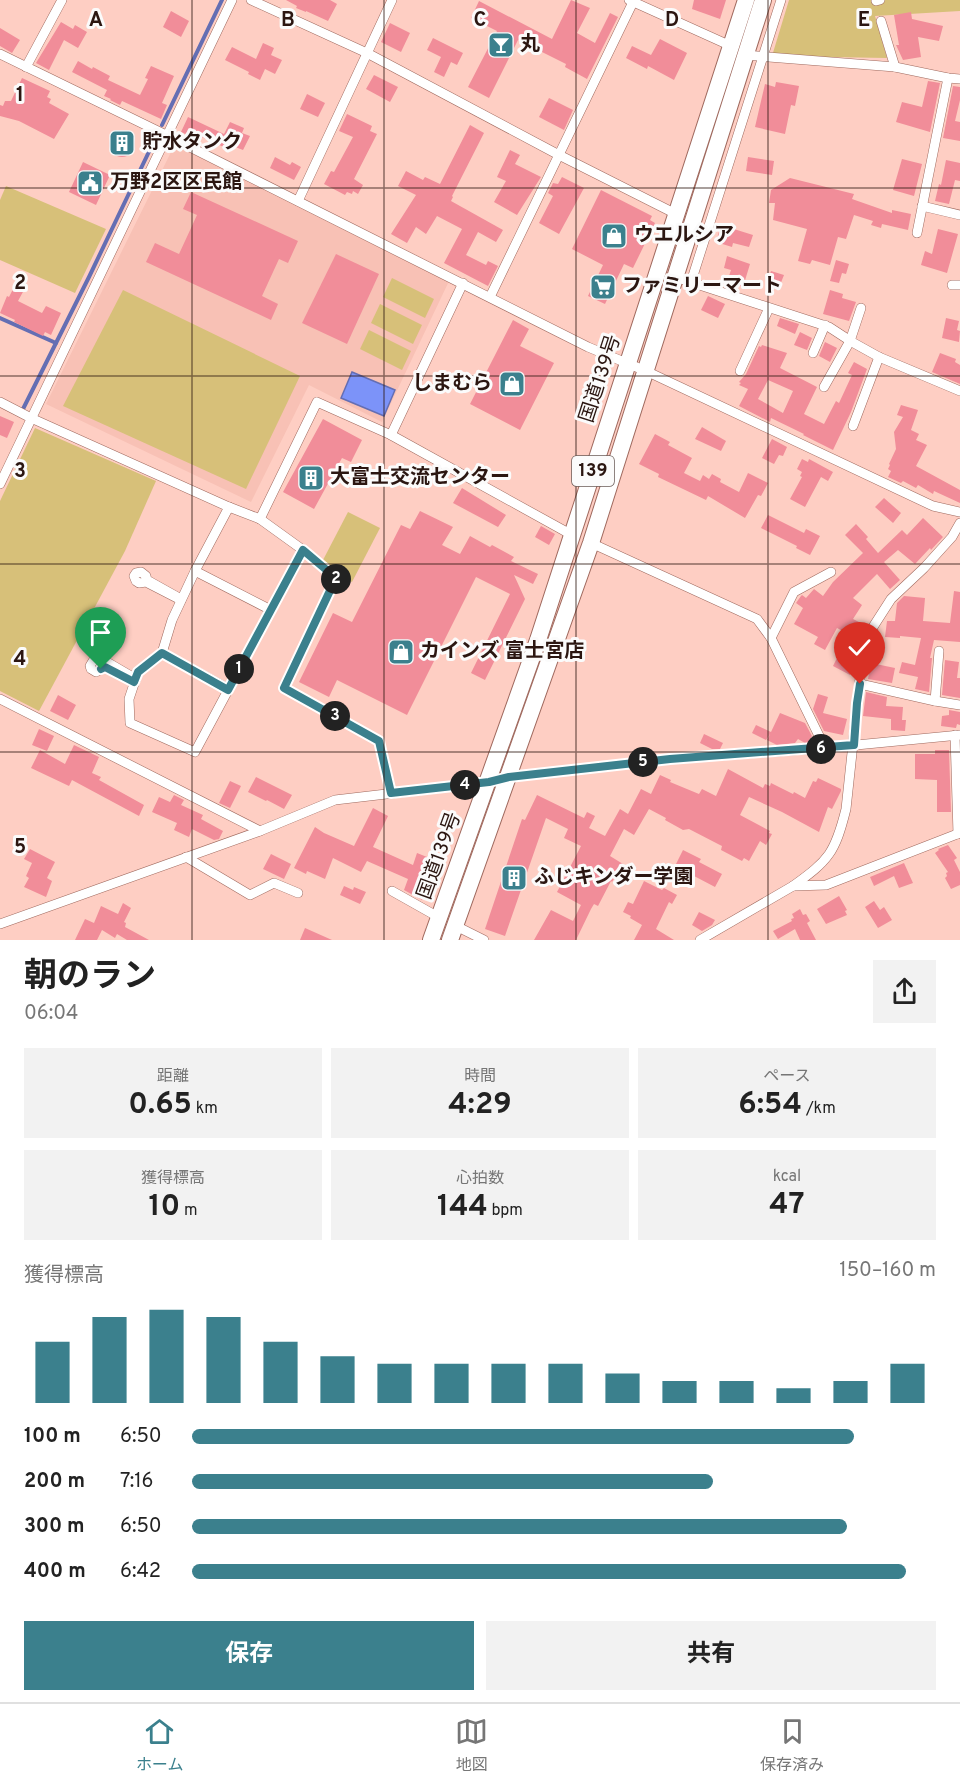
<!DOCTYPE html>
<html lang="ja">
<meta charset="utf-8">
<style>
body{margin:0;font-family:Overpass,"Noto Sans JP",sans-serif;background:#f2f2f2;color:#222;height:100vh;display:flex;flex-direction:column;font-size:22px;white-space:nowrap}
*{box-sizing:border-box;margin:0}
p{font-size:20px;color:#767676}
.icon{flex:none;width:33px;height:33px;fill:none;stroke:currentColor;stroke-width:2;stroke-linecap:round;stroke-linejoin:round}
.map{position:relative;height:940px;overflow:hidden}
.drawer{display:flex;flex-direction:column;background:#fff;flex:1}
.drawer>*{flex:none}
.pin{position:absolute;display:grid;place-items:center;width:51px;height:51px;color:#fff;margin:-62px -26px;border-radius:50% 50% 50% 0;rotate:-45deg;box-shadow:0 0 6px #0007}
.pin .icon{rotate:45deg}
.km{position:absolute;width:30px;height:30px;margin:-15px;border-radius:50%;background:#222;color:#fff;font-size:16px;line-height:30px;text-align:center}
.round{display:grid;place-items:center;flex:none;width:63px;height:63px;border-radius:0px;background:#f2f2f2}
.overview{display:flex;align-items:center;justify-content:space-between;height:102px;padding:0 24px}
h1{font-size:33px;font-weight:700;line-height:45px}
.figures{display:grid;grid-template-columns:repeat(3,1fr);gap:9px;height:102px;padding:6px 24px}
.figures div{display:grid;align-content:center;border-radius:0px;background:#f2f2f2;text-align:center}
.figures b{font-size:30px;font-weight:700}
.figures small{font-size:16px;font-weight:400}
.figures p{font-size:16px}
.chart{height:168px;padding:12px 24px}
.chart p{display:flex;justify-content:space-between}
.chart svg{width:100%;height:108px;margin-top:6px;stroke:#3b808d;stroke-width:6}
.primary-button{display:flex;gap:12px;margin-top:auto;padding:12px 24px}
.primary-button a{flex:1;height:69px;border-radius:0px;background:#3b808d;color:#fff;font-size:24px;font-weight:700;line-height:69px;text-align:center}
.primary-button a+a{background:#f2f2f2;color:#222}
ul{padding:0 24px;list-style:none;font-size:20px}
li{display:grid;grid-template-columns:96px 72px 1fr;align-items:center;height:45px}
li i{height:15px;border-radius:8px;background:#3b808d}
.tab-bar{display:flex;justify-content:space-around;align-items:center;height:84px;border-top:2px solid #e0e0e0;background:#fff;font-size:16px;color:#767676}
.tab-bar a{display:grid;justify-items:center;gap:3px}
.tab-bar .active{color:#3b808d}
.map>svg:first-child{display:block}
</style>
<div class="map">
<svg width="960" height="940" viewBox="0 0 960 940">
<rect width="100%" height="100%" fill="#fecec3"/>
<polygon fill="#f8c1b5" points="175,144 450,279 382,422 309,385 251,502 46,404"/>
<g fill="#d7c079">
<polygon points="789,0 960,0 960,11 875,16 887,58 772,56"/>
<polygon points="6,186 106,229 75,293 0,260 0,200"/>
<polygon points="392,278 434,299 425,318 383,297"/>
<polygon points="123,290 300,376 246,489 63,406"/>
<polygon points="380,304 422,325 413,344 371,323"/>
<polygon points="369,330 411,351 402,370 360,349"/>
<polygon points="35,428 156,481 125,551 39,711 0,691 0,501"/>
<polygon points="348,512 380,528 352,582 339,576 323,560"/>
</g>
<polygon fill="#7c93f9" stroke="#646eb3" stroke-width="1.5" points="352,372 395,390 384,416 341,398"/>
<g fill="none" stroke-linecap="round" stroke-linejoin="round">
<g stroke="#646eb3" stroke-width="4">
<polyline points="162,125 222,0"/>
<polyline points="0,318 56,343"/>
<polyline points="22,411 89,277 156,137"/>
</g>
</g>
<g fill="#f18d99" fill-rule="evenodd">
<polygon points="286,0 330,0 337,4 328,21 306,11 306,12 296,8 297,6"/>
<polygon points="571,0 590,8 577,33 595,43 610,13 618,17 587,79 565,67 566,64 518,40 489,98 468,87 497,31 471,18 479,1 552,39"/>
<polygon points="694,0 726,0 720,19 692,9"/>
<polygon points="171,11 189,21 181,37 163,27"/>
<polygon points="911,12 912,19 943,26 939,41 918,37 921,57 903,60 896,45 899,45 894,15"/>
<polygon points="61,22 73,29 75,25 87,32 78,48 64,40 49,70 36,63"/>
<polygon points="390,23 410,33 401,52 381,42"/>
<polygon points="0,28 20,40 12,53 0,46"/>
<polygon points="433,38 463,53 457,65 451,62 444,77 434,72 441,57 427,50"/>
<polygon points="660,39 687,53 674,80 648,66 647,69 626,58 632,46 651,55"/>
<polygon points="263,43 274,48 271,55 282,60 275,74 265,69 260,80 248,74 249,72 225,60 232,47 256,59"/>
<polygon points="78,61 92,69 93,67 110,76 108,80 140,95 148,79 145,78 151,66 174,76 162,103 167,105 161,119 122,101 120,105 110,100 111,99 104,96 107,90 72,72"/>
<polygon points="374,75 398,87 390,102 366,89"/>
<polygon points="22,78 50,91 47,97 51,99 49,103 69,114 54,139 19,121 0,116 0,105 3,106 5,101 11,101"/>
<polygon points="928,81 940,83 930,132 896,122 902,102 922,107"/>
<polygon points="776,82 799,86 795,106 791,105 785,134 755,127 765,84 775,87"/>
<polygon points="953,86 960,87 960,100 955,121 960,122 960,141 943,138"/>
<polygon points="307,94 325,103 318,117 300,109"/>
<polygon points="549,98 573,110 564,130 539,117"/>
<polygon points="347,114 372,126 370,131 377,134 354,179 363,185 358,194 353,191 352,194 347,192 345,195 324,184 331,171 334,172 353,137 339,131"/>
<polygon points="188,117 224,134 230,122 244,128 242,133 250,136 243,150 230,145 228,149 204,138 197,136 196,139 181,132"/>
<polygon points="470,125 484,133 452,196 453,197 451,201 503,230 496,242 478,232 466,255 486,265 488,261 498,266 488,286 444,263 462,229 437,216 426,234 416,227 407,243 391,234 416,195 398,186 406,171 423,180 425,177 440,184"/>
<circle cx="122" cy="144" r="13"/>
<polygon points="510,150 520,155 515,164 541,177 517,215 494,202 506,181 497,177"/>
<polygon points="275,157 290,165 292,162 301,167 294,180 270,168"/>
<polygon points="748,157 774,161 772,175 746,171"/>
<polygon points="902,159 922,164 914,196 893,190"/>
<polygon points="946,160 960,163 960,181 955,180 949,204 935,201 939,184 941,185"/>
<polygon points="83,162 110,175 96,205 69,192"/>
<polygon points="562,177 584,188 559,234 539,223 553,196 548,193 553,183 558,184"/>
<polygon points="790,178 854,194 852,199 892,213 892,210 911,214 908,230 882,224 881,228 871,225 873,221 854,215 846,239 838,237 830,265 812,260 810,264 798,261 807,229 773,220 775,203 769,203 771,190"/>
<polygon points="601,190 652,216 650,220 655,223 633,268 624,264 605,304 588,296 603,265 572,249"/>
<polygon points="191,192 298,241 288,263 279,259 262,296 278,304 271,320 146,262 155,243 179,254 197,215 183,209"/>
<polygon points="721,225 753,235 749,247 733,243 732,247 716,242"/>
<polygon points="938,229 958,234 947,273 921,265 925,251 932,254"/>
<polygon points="336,254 379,274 347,344 302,323"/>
<polygon points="727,256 750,264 743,287 727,282 731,270 724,268"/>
<polygon points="836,260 849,264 846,274 842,273 839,283 830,281"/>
<polygon points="771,271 784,275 778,290 766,286"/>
<polygon points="15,285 24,290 18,301 42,313 46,306 61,313 51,335 45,332 43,336 14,322 15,320 0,313 7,296 9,297"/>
<polygon points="830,290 843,294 842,298 856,302 849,321 823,314"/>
<polygon points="708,296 725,304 718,318 701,310"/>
<polygon points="780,318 799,324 795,334 777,326"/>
<polygon points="946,318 959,321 957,330 960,331 959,342 942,338"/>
<polygon points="513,320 529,329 520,346 554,363 520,430 470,404"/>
<polygon points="800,332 812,338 807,350 794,345"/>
<polygon points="825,342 837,348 830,362 819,356"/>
<path d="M762 345 787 353 780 368 817 387 804 414 824 424 836 401 839 403 852 375 848 373 854 362 867 369 851 412 833 450 803 435 804 434 771 418 770 422 739 406 748 389 739 385 741 383 739 382 746 374 759 346 761 347ZM768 380 793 391 783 413 758 399Z"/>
<polygon points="940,353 956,359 955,362 960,365 960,384 932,372"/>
<polygon points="901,405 918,410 911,430 919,434 916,440 927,445 916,466 960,490 960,503 934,491 933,494 918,485 916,488 903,481 901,483 888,477 891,471 888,469 890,465 889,464 896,449 894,432 903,417 897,415"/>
<polygon points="0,416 14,422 7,438 0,435"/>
<polygon points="323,419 362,440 351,462 342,458 314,509 283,492"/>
<polygon points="702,427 726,441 721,451 695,439"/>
<polygon points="655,434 670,442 668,445 692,458 684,473 700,481 703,475 709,479 712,474 721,479 720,482 739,492 748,473 768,483 761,496 758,495 745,518 708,496 706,500 658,477 659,474 639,464"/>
<polygon points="772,439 787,447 783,456 779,455 774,464 762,458"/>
<polygon points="802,459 808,462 809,459 833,472 828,481 821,477 805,507 790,499 802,477 800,476 802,472 797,469"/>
<polygon points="462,488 506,515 498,527 453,503"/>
<polygon points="884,498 901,513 893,523 875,507"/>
<polygon points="420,511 453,527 442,545 460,554 470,536 490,547 492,545 514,557 511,561 538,574 533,584 514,575 525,599 485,680 471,673 510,594 476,577 407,715 337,680 329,697 299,682 333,613 352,622 401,525 410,529"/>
<polygon points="768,515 804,533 806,529 820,536 810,555 796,548 797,546 761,528"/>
<polygon points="923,518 943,537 931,550 930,548 915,564 898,550 884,562 900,580 890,589 877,574 853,598 862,605 853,619 863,624 856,638 837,628 825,650 814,644 818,637 794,624 803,608 796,603 801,596 802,595 806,598 814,589 823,596 833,582 863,553 845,535 856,524 868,537 866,539 878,553 902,530 907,535"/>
<polygon points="541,526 555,534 549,545 535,537"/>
<polygon points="954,591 960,592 960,642 934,640 930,658 932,658 929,692 915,689 918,677 899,673 902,662 915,665 921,638 900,636 900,638 885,637 887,621 895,621 897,603 904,596 925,598 923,621 950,623"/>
<polygon points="848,649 856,653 854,668 850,675 833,666 837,658 842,659"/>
<polygon points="945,660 959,662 957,678 960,678 960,698 942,695"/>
<polygon points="871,663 895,668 892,683 868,679"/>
<polygon points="866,692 887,697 886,706 903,707 902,720 906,720 905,731 891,730 891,719 863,716"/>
<polygon points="818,694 828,697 823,713 847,719 843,735 824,731 813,709"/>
<polygon points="58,695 76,705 68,720 50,711"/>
<polygon points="949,710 960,712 960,725 957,724 956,728 941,726 942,716 949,715"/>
<polygon points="780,713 805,723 812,736 808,742 805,743 798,739 795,743 777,745 767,740 770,734 766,740 752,733 756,725 771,732"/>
<polygon points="39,729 54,736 47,751 32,745"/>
<polygon points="704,734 723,743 720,749 712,749 700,743"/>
<polygon points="74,745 99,757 92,773 101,777 99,780 144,805 139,816 72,780 69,786 31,768 40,750 65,764"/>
<polygon points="935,750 949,750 951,812 937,812 937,780 915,779 915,754 935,754"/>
<polygon points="728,769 763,788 765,784 770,786 771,783 793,794 794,792 805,798 813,781 816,782 818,778 841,789 841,791 832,809 828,807 819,832 782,812 749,797 740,815 770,831 769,833 772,834 766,845 760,841 749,861 744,858 742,861 721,850 722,846 718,844 689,829 683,830 665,820 666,818 649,809 634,835 624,829 610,856 623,864 612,882 611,881 598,906 594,904 591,909 576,940 534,940 551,910 573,921 581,905 557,892 581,846 564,838 568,829 546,818 505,936 485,929 522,819 525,820 537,795 584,818 587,812 595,816 589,828 605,836 620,809 628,814 641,789 651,794 660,775 671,780 670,782 699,794 702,789 716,796"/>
<polygon points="256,777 292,795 284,809 267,800 266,801 248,792"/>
<polygon points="230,781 241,786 230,808 219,803"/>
<polygon points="174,795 184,800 181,805 203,815 201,819 223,831 219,839 214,840 192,829 189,837 174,830 177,823 152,812 159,797 170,802"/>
<polygon points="373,808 388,816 373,847 413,865 417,853 442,863 429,895 425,894 422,900 404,890 408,879 367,861 361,872 333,858 325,879 307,871 306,874 294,868 315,827 324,833 354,846"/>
<polygon points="948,845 957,858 954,860 960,872 960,885 951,889 945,878 947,876 946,873 948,872 935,853 939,850 938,849"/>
<polygon points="30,849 55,862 47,878 52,881 46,897 24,887 29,878 26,876 32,863 24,859"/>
<polygon points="683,850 701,859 699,862 722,874 715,887 675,866"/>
<polygon points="271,854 291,864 284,879 263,869"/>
<polygon points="904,863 913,883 899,888 894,876 874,886 870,877"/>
<polygon points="644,881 662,890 664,888 677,895 672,904 669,902 656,929 674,940 634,940 642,925 630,918 631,916 623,912 628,902 633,904"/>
<polygon points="344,886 353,890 354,887 366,892 360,904 340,895"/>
<polygon points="839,896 847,910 845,911 847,915 826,924 817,909"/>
<polygon points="874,901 880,910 884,907 892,920 878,928 865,907"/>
<polygon points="123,903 131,908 124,922 126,923 125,927 149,940 127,940 117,934 115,938 102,930 97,940 75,940 85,919 94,923 101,906 118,914"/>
<polygon points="800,909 803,915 806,914 810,921 807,923 816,940 800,940 795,929 778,939 773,931 792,921 791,919 794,918 792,914"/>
<polygon points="699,912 715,920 712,925 702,931 692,925"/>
<polygon points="305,928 332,940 300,940"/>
</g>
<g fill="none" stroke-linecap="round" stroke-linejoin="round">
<g stroke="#9f695e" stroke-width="10">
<g id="minor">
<polyline points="251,0 367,53 559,155 676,214"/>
<polyline points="629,0 731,46"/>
<polyline points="876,1 880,0"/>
<polyline points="881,21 895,67"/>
<polyline points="0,54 166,135 588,347 646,371 933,506 960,512"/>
<polyline points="744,55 895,67 948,78 960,79"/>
<polyline points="26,67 62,0"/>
<polyline points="298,201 392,0"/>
<polyline points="922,206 960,215"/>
<polyline points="917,233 948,78"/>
<polyline points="675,277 829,327 852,342 879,357 960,391"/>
<polyline points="691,282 781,0"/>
<polyline points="952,285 960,285"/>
<polyline points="490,297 634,0"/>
<polyline points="813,353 825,325"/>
<polyline points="740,371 769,308"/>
<polyline points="824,387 850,341 861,308"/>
<polyline points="0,402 31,418 229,507 260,519 303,550 336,578 284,688 379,741 391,793"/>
<polyline points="853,426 879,357"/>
<polyline points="391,435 463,283"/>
<polyline points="0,484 232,0"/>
<polyline points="229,507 195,571 172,620 162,653 138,672 129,699 130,723 195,752 303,550"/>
<polyline points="260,519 317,402 391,435 572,535"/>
<polyline points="591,543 757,619 771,638 825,748"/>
<polyline points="195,571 271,610"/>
<polyline points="181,600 146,582 139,583 136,581 134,576 136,573 141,572 146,576 147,580 181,599"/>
<polyline points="771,638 794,592 831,572"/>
<polyline points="162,653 228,689"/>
<polyline points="134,682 105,667 96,672 91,669 90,666 93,661 100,658 136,679"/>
<polyline points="860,684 935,701 960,705"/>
<polyline points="0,699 260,831"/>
<polyline points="935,701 939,651"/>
<polyline points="955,735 958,834"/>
<polyline points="186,857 250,895 274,883 298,893"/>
<path d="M793 886C829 860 835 853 846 809L864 641 891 599 924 568 952 537 960 523"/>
<polyline points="392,891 440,918"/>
<polyline points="0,924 260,831 335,800 489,782 509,777 670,759 825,748 960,735"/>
<polyline points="456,926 484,940"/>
<polyline points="700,940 793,886 826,885 960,833"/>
</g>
</g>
<g stroke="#9f695e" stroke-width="18">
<g id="trunk">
<polyline points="431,940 538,640 746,0"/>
<polyline points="450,940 591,543 763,0"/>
</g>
</g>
<use href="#minor" stroke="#fff" stroke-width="9"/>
<use href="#trunk" stroke="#fff" stroke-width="16"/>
</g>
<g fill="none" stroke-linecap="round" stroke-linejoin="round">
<g stroke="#fff" stroke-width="12">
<polyline id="route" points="101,669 105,667 134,682 138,672 162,653 228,690 303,550 336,578 284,688 379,741 391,793 489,782 509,777 670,759 854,745 857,703 860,684"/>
</g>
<use href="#route" stroke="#3b808d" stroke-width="8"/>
</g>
<path fill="none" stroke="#2b1611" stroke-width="1.5" stroke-opacity="0.55" d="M192 0V940M384 0V940M576 0V940M768 0V940M0 188H960M0 376H960M0 564H960M0 752H960"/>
<defs>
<g id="bar-square" transform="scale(1.35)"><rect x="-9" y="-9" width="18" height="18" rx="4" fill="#3b808d" stroke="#fbfbfb"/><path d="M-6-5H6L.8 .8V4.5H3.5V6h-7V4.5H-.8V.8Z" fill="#fff"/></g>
<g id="building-square" transform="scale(1.35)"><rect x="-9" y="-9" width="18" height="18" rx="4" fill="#3b808d" stroke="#fbfbfb"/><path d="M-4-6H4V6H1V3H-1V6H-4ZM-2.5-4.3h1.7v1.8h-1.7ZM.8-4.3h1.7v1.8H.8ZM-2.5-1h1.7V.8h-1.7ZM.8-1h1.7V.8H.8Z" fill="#fff"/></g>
<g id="civic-square" transform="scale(1.35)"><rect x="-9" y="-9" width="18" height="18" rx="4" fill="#3b808d" stroke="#fbfbfb"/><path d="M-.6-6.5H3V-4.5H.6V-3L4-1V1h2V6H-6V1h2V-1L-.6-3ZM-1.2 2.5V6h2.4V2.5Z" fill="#fff"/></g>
<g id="shop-square" transform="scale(1.35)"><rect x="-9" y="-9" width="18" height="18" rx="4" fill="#3b808d" stroke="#fbfbfb"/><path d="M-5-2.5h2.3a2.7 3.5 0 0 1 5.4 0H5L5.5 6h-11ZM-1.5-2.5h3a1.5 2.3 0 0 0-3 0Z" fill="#fff"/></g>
<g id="supermarket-square" transform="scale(1.35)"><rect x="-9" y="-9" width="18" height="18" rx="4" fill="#3b808d" stroke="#fbfbfb"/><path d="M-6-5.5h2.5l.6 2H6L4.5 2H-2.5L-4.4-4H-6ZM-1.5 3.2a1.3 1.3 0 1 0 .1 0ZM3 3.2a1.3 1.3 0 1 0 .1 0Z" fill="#fff"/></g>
</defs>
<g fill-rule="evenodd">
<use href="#bar-square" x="501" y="45"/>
<use href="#building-square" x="122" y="143"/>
<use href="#civic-square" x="90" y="183"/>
<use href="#shop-square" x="614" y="236"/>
<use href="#supermarket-square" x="603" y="287"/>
<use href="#shop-square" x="512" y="384"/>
<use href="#building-square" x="311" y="478"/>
<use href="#shop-square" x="401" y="652"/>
<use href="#building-square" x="514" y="878"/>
</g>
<g text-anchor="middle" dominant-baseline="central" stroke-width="6" stroke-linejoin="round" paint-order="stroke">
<rect fill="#fbfbfb" stroke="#695b57" stroke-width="1.5" x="572" y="456" width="42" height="30" rx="4.5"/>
<g font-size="18" font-weight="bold" fill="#2b1611">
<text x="593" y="471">139</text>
</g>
<g font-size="20" font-weight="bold" fill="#2b1611" stroke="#fbfbfb" text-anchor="start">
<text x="520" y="45">丸</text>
<text x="142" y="143">貯水タンク</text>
<text x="110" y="183">万野2区区民館</text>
<text x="634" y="236">ウエルシア</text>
<text x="622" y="287">ファミリーマート</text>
<text x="492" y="384" text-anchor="end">しまむら</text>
<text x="330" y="478">大富士交流センター</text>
<text x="420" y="652">カインズ 富士宮店</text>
<text x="534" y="878">ふじキンダー学園</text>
</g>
<g font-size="20" fill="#2b1611" stroke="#fbfbfb">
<text transform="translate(601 379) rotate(-72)">国道139号</text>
<text transform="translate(440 856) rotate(-70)">国道139号</text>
</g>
</g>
<g font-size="20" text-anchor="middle" font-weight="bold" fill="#2b1611" stroke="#fbfbfb" stroke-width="6" stroke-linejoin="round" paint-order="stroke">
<text x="96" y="26">A</text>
<text x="288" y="26">B</text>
<text x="480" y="26">C</text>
<text x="672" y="26">D</text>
<text x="864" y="26">E</text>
<text x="20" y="101">1</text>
<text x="20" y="289">2</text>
<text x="20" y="477">3</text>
<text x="20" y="665">4</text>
<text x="20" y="853">5</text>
</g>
</svg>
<div class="pin" style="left:101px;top:669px;background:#1e9e55"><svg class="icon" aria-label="arrive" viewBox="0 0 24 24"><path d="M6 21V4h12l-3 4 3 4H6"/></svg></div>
<div class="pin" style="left:860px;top:684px;background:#d93025"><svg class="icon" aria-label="check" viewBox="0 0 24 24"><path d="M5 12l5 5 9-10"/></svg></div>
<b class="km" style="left:239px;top:669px">1</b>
<b class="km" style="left:336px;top:579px">2</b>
<b class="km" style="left:335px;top:716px">3</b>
<b class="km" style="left:465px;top:785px">4</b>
<b class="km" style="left:643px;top:762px">5</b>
<b class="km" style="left:821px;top:749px">6</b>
</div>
<section class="drawer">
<div class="overview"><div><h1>朝のラン</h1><p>06:04</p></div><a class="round"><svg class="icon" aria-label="share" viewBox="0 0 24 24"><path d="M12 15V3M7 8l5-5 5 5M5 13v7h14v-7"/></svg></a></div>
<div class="figures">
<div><p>距離</p><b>0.65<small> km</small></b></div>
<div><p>時間</p><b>4:29</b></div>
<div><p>ペース</p><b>6:54<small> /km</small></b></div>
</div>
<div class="figures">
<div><p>獲得標高</p><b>10<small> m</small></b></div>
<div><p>心拍数</p><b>144<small> bpm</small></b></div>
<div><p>kcal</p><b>47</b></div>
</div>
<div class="chart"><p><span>獲得標高</span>150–160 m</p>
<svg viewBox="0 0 160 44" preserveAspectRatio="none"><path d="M5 44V19M15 44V9M25 44V6M35 44V9M45 44V19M55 44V25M65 44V28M75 44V28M85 44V28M95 44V28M105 44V32M115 44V35M125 44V35M135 44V38M145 44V35M155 44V28"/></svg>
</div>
<ul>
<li><b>100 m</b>6:50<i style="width:89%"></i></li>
<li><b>200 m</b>7:16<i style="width:70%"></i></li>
<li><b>300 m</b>6:50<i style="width:88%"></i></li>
<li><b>400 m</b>6:42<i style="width:96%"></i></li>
</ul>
<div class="primary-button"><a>保存</a><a>共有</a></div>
</section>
<nav class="tab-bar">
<a class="active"><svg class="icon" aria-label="home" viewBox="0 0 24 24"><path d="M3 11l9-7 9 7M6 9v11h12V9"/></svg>ホーム</a>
<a><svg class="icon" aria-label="map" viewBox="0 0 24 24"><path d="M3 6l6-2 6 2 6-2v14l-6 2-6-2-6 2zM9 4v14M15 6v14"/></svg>地図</a>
<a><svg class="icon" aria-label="saved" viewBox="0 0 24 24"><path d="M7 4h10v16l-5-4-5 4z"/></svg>保存済み</a>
</nav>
